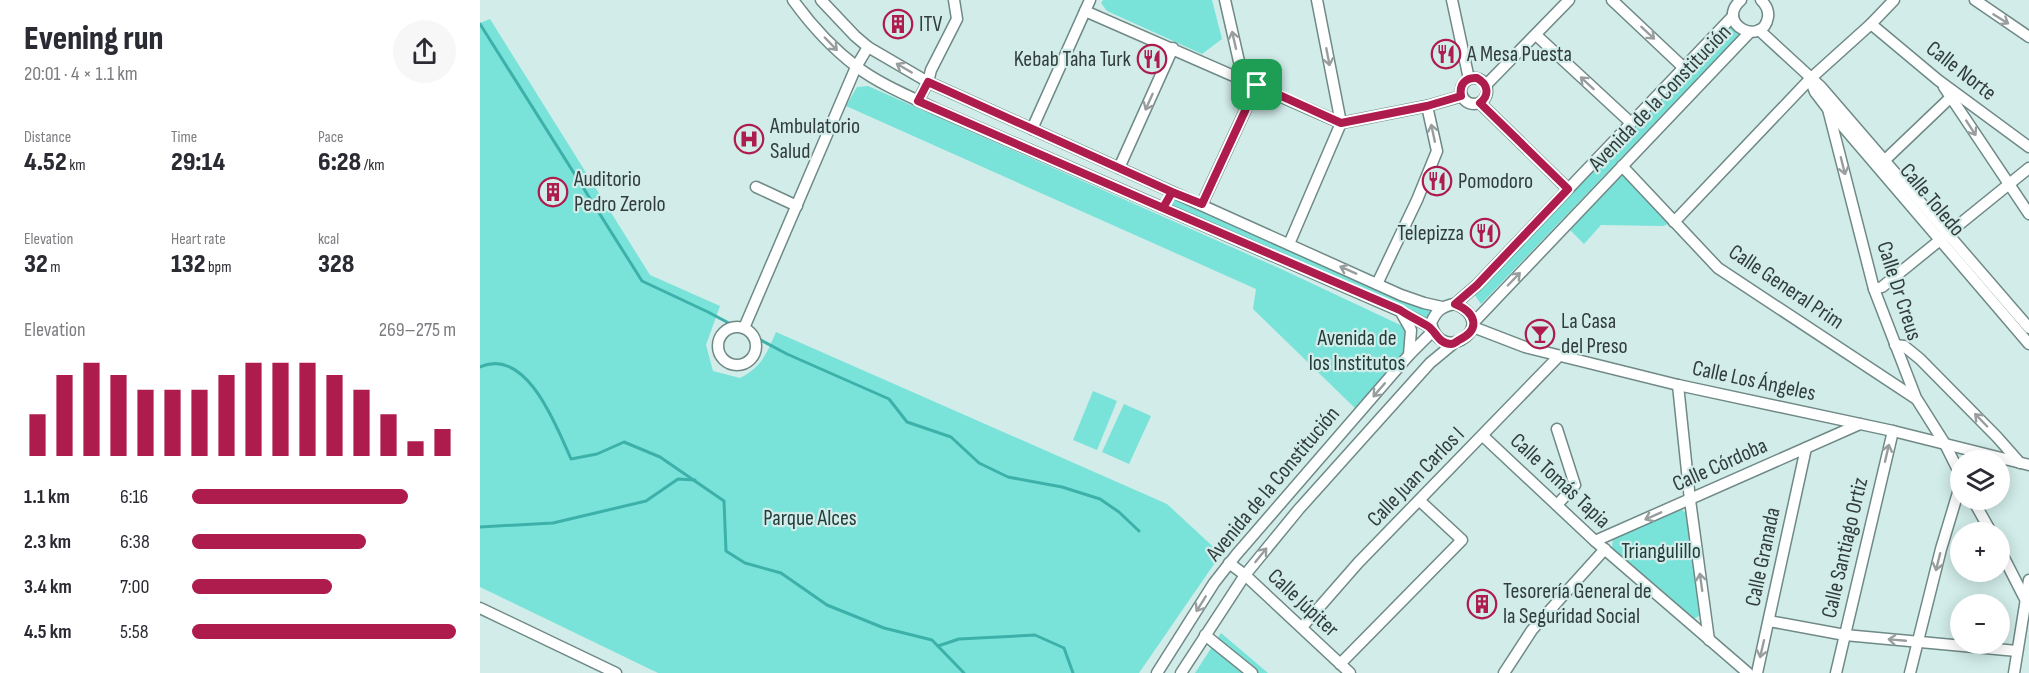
<!DOCTYPE html>
<meta charset="utf-8">
<style>
body{margin:0;font-family:"Sofia Sans Condensed",sans-serif;background:#f7f7f7;color:#2b2b33;height:100vh;display:flex;flex-direction:column;font-size:22px;white-space:nowrap}
*{box-sizing:border-box;margin:0}
p{font-size:20px;color:#7c7c81}
.icon{flex:none;width:33px;height:33px;fill:none;stroke:currentColor;stroke-width:2;stroke-linecap:round;stroke-linejoin:round}
.map{position:relative;flex:1;overflow:hidden}
.details{display:flex;flex-direction:column;background:#fff;width:480px}
.details>*{flex:none}
.buttons{position:absolute;left:1470px;top:450px;display:grid;gap:12px}
.buttons a{display:grid;place-items:center;width:60px;height:60px;border-radius:50%;background:#fff;box-shadow:0 3px 15px #0003;font-size:30px}
.pin{position:absolute;display:grid;place-items:center;width:51px;height:51px;color:#fff;margin:-26px;border-radius:12px;box-shadow:0 3px 9px #0006}
.round{display:grid;place-items:center;flex:none;width:63px;height:63px;border-radius:32px;background:#f7f7f7}
.headline{display:flex;align-items:center;justify-content:space-between;height:102px;padding:0 24px}
h1{font-size:33px;font-weight:800;line-height:45px}
.metrics{display:grid;grid-template-columns:repeat(3,1fr);gap:9px;height:102px;padding:6px 24px}
.metrics div{display:grid;align-content:center}
.metrics b{font-size:26px;font-weight:800}
.metrics small{font-size:16px;font-weight:400}
.metrics p{font-size:16px}
.chart{height:168px;padding:12px 24px}
.chart p{display:flex;justify-content:space-between}
.chart svg{width:100%;height:108px;margin-top:6px;stroke:#ae1c4d;stroke-width:6}
ul{padding:0 24px;list-style:none;font-size:20px}
li{display:grid;grid-template-columns:96px 72px 1fr;align-items:center;height:45px}
li i{height:15px;border-radius:8px;background:#ae1c4d}
main{display:flex;flex:1;min-height:0}
.map>svg:first-child{display:block}
</style>
<main>
<section class="details">
<div class="headline"><div><h1>Evening run</h1><p>20:01 · 4 × 1.1 km</p></div><a class="round"><svg class="icon" aria-label="share" viewBox="0 0 24 24"><path d="M12 15V3M7 8l5-5 5 5M5 13v7h14v-7"/></svg></a></div>
<div class="metrics">
<div><p>Distance</p><b>4.52<small> km</small></b></div>
<div><p>Time</p><b>29:14</b></div>
<div><p>Pace</p><b>6:28<small> /km</small></b></div>
</div>
<div class="metrics">
<div><p>Elevation</p><b>32<small> m</small></b></div>
<div><p>Heart rate</p><b>132<small> bpm</small></b></div>
<div><p>kcal</p><b>328</b></div>
</div>
<div class="chart"><p><span>Elevation</span>269–275 m</p>
<svg viewBox="0 0 160 44" preserveAspectRatio="none"><path d="M5 44V27M15 44V11M25 44V6M35 44V11M45 44V17M55 44V17M65 44V17M75 44V11M85 44V6M95 44V6M105 44V6M115 44V11M125 44V17M135 44V27M145 44V38M155 44V33"/></svg>
</div>
<ul>
<li><b>1.1 km</b>6:16<i style="width:82%"></i></li>
<li><b>2.3 km</b>6:38<i style="width:66%"></i></li>
<li><b>3.4 km</b>7:00<i style="width:53%"></i></li>
<li><b>4.5 km</b>5:58<i style="width:100%"></i></li>
</ul>
</section>
<div class="map">
<svg width="1549" height="673" viewBox="0 0 1549 673">
<rect width="100%" height="100%" fill="#d1ece9"/>
<g fill="#79e3da">
<polygon points="623,0 732,0 742,39 722,54 627,11 621,3"/>
<path d="M10 19 170 275 240 306 226 345 233 371 260 378C282 366 286 355 296 332L687 504 741 554 659 673H178L0 587V23Z"/>
<polygon points="1251,25 1253,30 1261,33 1001,304 994,294 1057,230"/>
<polygon points="388,86 799,268 931,330 929,355 879,412 773,309 776,289 366,106 377,87"/>
<polygon points="1142,166 1194,222 1183,226 1121,225 1104,244 1086,226"/>
<polygon points="692,192 921,295 962,307 951,323 683,208"/>
<polygon points="613,391 637,401 617,450 593,440"/>
<polygon points="644,404 671,416 649,464 622,452"/>
<polygon points="1200,508 1207,514 1221,615 1213,619 1132,549 1133,538"/>
<polygon points="741,633 788,673 715,673"/>
</g>
<g fill="none" stroke-linecap="round" stroke-linejoin="round">
<g stroke="#3db1a9" stroke-width="3">
<polyline points="0,24 162,281 228,312 307,354 409,399 427,422 471,437 499,463 528,477 582,487 620,499 639,512 659,531"/>
<path d="M0 367C47 346 77 428 91 459L117 454 144 442 180 457 244 501 246 551 265 563 301 573 347 605 404 628 452 640 484 673"/>
<polyline points="0,527 73,523 166,501 198,479 215,480"/>
<polyline points="458,646 479,639 555,635 584,648 593,673"/>
</g>
<g stroke="#6f8986" stroke-width="13">
<g id="minor">
<path d="M313 0C331 25 352 48 377 67 401 85 431 97 458 110L920 311 952 328"/>
<polyline points="341,0 375,36 388,47 448,82 921,295 944,303 962,307"/>
<polyline points="745,0 763,79"/>
<polyline points="972,0 989,79"/>
<polyline points="1132,0 1203,67"/>
<path d="M1261 0C1234 24 1283 48 1288 17 1289 10 1286 5 1281 0"/>
<polyline points="1495,0 1549,37"/>
<polyline points="605,11 861,123 947,106 982,96"/>
<polyline points="1391,24 1458,80 1549,147"/>
<polyline points="1279,30 1341,87 1549,328"/>
<polyline points="1056,35 1150,122"/>
<circle cx="994" cy="91" r="13"/>
<polyline points="1330,79 1335,92 1348,109 1549,344"/>
<polyline points="1006,85 1089,0"/>
<polyline points="1464,87 1549,214"/>
<polyline points="438,101 448,82 451,70 477,19 474,0"/>
<polyline points="1000,103 1088,189"/>
<polyline points="1348,109 1394,289 1436,398 1465,444 1480,474"/>
<polyline points="552,129 610,0"/>
<polyline points="1405,160 1471,97"/>
<polyline points="1142,166 1238,268 1435,398"/>
<polyline points="639,168 693,48"/>
<polyline points="276,187 317,206"/>
<polyline points="722,204 777,85"/>
<polyline points="1194,222 1330,79 1391,24 1414,0"/>
<polyline points="809,244 861,123 837,0"/>
<polyline points="897,284 937,200 957,151 947,106"/>
<polyline points="1394,289 1402,287 1549,168"/>
<polyline points="975,304 997,285 1253,16"/>
<path d="M975 304C1022 324 961 368 951 323 956 311 962 306 975 304Z"/>
<polyline points="922,314 931,330 929,355"/>
<polyline points="994,322 1270,32"/>
<polyline points="993,327 1045,347 1198,385 1413,431 1549,465"/>
<circle cx="257" cy="346" r="19"/>
<polyline points="264,328 376,67 388,47"/>
<polyline points="1415,345 1424,346 1440,359 1517,437 1540,463"/>
<polyline points="1198,385 1210,500 1229,640"/>
<polyline points="1003,436 1115,541 1268,673"/>
<polyline points="1493,500 1511,532"/>
<polyline points="1077,505 1095,485 1077,429"/>
<polyline points="1115,541 1380,424"/>
<polyline points="1520,550 1545,599"/>
<polyline points="749,563 765,575 870,673"/>
<polyline points="0,608 136,673"/>
<polyline points="1289,621 1365,635 1537,651"/>
<polyline points="822,627 878,563 1079,356"/>
<polyline points="725,635 772,673"/>
<polyline points="860,664 982,540 940,501"/>
<polyline points="677,673 734,583 756,555 929,355 953,331"/>
<polyline points="701,673 765,575 819,509 950,363 973,344"/>
<polyline points="1024,673 1052,630 1125,549"/>
<polyline points="1277,673 1326,448"/>
<polyline points="1356,673 1413,431"/>
<polyline points="1430,673 1461,549 1480,486"/>
<polyline points="1534,673 1549,580"/>
</g>
</g>
<use href="#minor" stroke="#fff" stroke-width="10"/>
</g>
<defs><path id="oneway-shaft" d="M-6 0H5M1.5-3L5.5 0L1.5 3" fill="none" stroke-width="1.6" stroke-linecap="round" stroke-linejoin="round" transform="scale(1.5)"/></defs>
<g stroke="#989e9e">
<use href="#oneway-shaft" transform="translate(1521 19) rotate(32)"/>
<use href="#oneway-shaft" transform="translate(1168 33) rotate(43)"/>
<use href="#oneway-shaft" transform="translate(754 40) rotate(-103)"/>
<use href="#oneway-shaft" transform="translate(351 44) rotate(46)"/>
<use href="#oneway-shaft" transform="translate(848 57) rotate(79)"/>
<use href="#oneway-shaft" transform="translate(424 68) rotate(-150)"/>
<use href="#oneway-shaft" transform="translate(1107 83) rotate(-137)"/>
<use href="#oneway-shaft" transform="translate(669 102) rotate(114)"/>
<use href="#oneway-shaft" transform="translate(1491 128) rotate(57)"/>
<use href="#oneway-shaft" transform="translate(953 133) rotate(-102)"/>
<use href="#oneway-shaft" transform="translate(1363 166) rotate(76)"/>
<use href="#oneway-shaft" transform="translate(868 270) rotate(-156)"/>
<use href="#oneway-shaft" transform="translate(1034 279) rotate(-46)"/>
<use href="#oneway-shaft" transform="translate(899 390) rotate(131)"/>
<use href="#oneway-shaft" transform="translate(1501 420) rotate(-134)"/>
<use href="#oneway-shaft" transform="translate(1407 453) rotate(-77)"/>
<use href="#oneway-shaft" transform="translate(1173 516) rotate(156)"/>
<use href="#oneway-shaft" transform="translate(781 555) rotate(-51)"/>
<use href="#oneway-shaft" transform="translate(1458 562) rotate(104)"/>
<use href="#oneway-shaft" transform="translate(1221 582) rotate(-98)"/>
<use href="#oneway-shaft" transform="translate(721 604) rotate(122)"/>
<use href="#oneway-shaft" transform="translate(1417 640) rotate(-175)"/>
<use href="#oneway-shaft" transform="translate(1282 649) rotate(103)"/>
</g>
<g fill="none" stroke-linecap="round" stroke-linejoin="round">
<g stroke="#fff" stroke-width="12">
<path id="route" d="M777 85 722 204 692 192 683 208 438 101 448 82 692 192 683 208 920 310C930 317 940 321 949 327 956 332 959 344 971 344 974 344 976 342 979 340 1002 329 995 312 975 304L997 285 1088 189 1000 103C1010 95 1008 84 997 78 985 77 979 85 981 96L947 106 861 123 777 85"/>
</g>
<use href="#route" stroke="#ae1c4d" stroke-width="8"/>
</g>
<defs>
<g id="building-ring" transform="scale(1.5)"><circle r="9.5" fill="#d1ece9" stroke="#ae1c4d" stroke-width="1.5"/><path d="M-4-6H4V6H1V3H-1V6H-4ZM-2.5-4.3h1.7v1.8h-1.7ZM.8-4.3h1.7v1.8H.8ZM-2.5-1h1.7V.8h-1.7ZM.8-1h1.7V.8H.8Z" fill="#ae1c4d"/></g>
<g id="restaurant-ring" transform="scale(1.5)"><circle r="9.5" fill="#d1ece9" stroke="#ae1c4d" stroke-width="1.5"/><path d="M-5-6h1v4h1v-4h1v4h1v-4h1v5L-1.5 .5V6h-2V.5L-5-1ZM5-6V6H3V1.5H1.5Q1.5-4 5-6Z" fill="#ae1c4d"/></g>
<g id="hospital-ring" transform="scale(1.5)"><circle r="9.5" fill="#d1ece9" stroke="#ae1c4d" stroke-width="1.5"/><path d="M-5-5h3v3.5h4V-5h3V5h-3V1.5h-4V5h-3Z" fill="#ae1c4d"/></g>
<g id="bar-ring" transform="scale(1.5)"><circle r="9.5" fill="#d1ece9" stroke="#ae1c4d" stroke-width="1.5"/><path d="M-6-5H6L.8 .8V4.5H3.5V6h-7V4.5H-.8V.8Z" fill="#ae1c4d"/></g>
</defs>
<g fill-rule="evenodd">
<use href="#building-ring" x="418" y="24"/>
<use href="#restaurant-ring" x="966" y="54"/>
<use href="#restaurant-ring" x="672" y="59"/>
<use href="#hospital-ring" x="269" y="139"/>
<use href="#restaurant-ring" x="957" y="181"/>
<use href="#building-ring" x="73" y="192"/>
<use href="#restaurant-ring" x="1005" y="233"/>
<use href="#bar-ring" x="1060" y="334"/>
<use href="#building-ring" x="1002" y="604"/>
</g>
<g text-anchor="middle" dominant-baseline="central" stroke-width="4.5" stroke-linejoin="round" paint-order="stroke">
<g font-size="22" fill="#323d3c" stroke="#d1ece9" text-anchor="start">
<text x="439" y="24">ITV</text>
<text x="987" y="54">A Mesa Puesta</text>
<text x="651" y="59" text-anchor="end">Kebab Taha Turk</text>
<text x="290" y="126">Ambulatorio<tspan x="290" dy="25">Salud</tspan></text>
<text x="94" y="179">Auditorio<tspan x="94" dy="25">Pedro Zerolo</tspan></text>
<text x="978" y="181">Pomodoro</text>
<text x="984" y="233" text-anchor="end">Telepizza</text>
<text x="1081" y="321">La Casa<tspan x="1081" dy="25">del Preso</tspan></text>
<text x="1023" y="591">Tesorería General de<tspan x="1023" dy="25">la Seguridad Social</tspan></text>
</g>
<g font-size="22" fill="#323d3c" stroke="#d1ece9">
<text transform="translate(1481 71) rotate(38)">Calle Norte</text>
<text transform="translate(1180 98) rotate(-46)">Avenida de la Constitución</text>
<text transform="translate(1452 200) rotate(50)">Calle Toledo</text>
<text transform="translate(1306 287) rotate(34)">Calle General Prim</text>
<text transform="translate(1419 291) rotate(72)">Calle Dr Creus</text>
<text transform="translate(1274 381) rotate(12)">Calle Los Ángeles</text>
<text transform="translate(1240 465) rotate(-24)">Calle Córdoba</text>
<text transform="translate(936 477) rotate(-46)">Calle Juan Carlos I</text>
<text transform="translate(1080 481) rotate(43)">Calle Tomás Tapia</text>
<text transform="translate(793 484) rotate(-50)">Avenida de la Constitución</text>
<text transform="translate(1365 548) rotate(-77)">Calle Santiago Ortiz</text>
<text transform="translate(1283 557) rotate(-78)">Calle Granada</text>
<text transform="translate(823 603) rotate(43)">Calle Júpiter</text>
</g>
<g font-size="22" fill="#233d3a" stroke="#d1ece9">
<text x="877" y="338">Avenida de<tspan x="877" dy="25">los Institutos</tspan></text>
<text x="330" y="518">Parque Alces</text>
<text x="1181" y="551">Triangulillo</text>
</g>
</g>
</svg>
<div class="buttons">
<a><svg class="icon" aria-label="layers" viewBox="0 0 24 24"><path d="M12 4l9 5-9 5-9-5zM3 14l9 5 9-5"/></svg></a>
<a>+</a>
<a>−</a>
</div>
<div class="pin" style="left:777px;top:85px;background:#1e9e55"><svg class="icon" aria-label="arrive" viewBox="0 0 24 24"><path d="M6 21V4h12l-3 4 3 4H6"/></svg></div>
</div>
</main>
